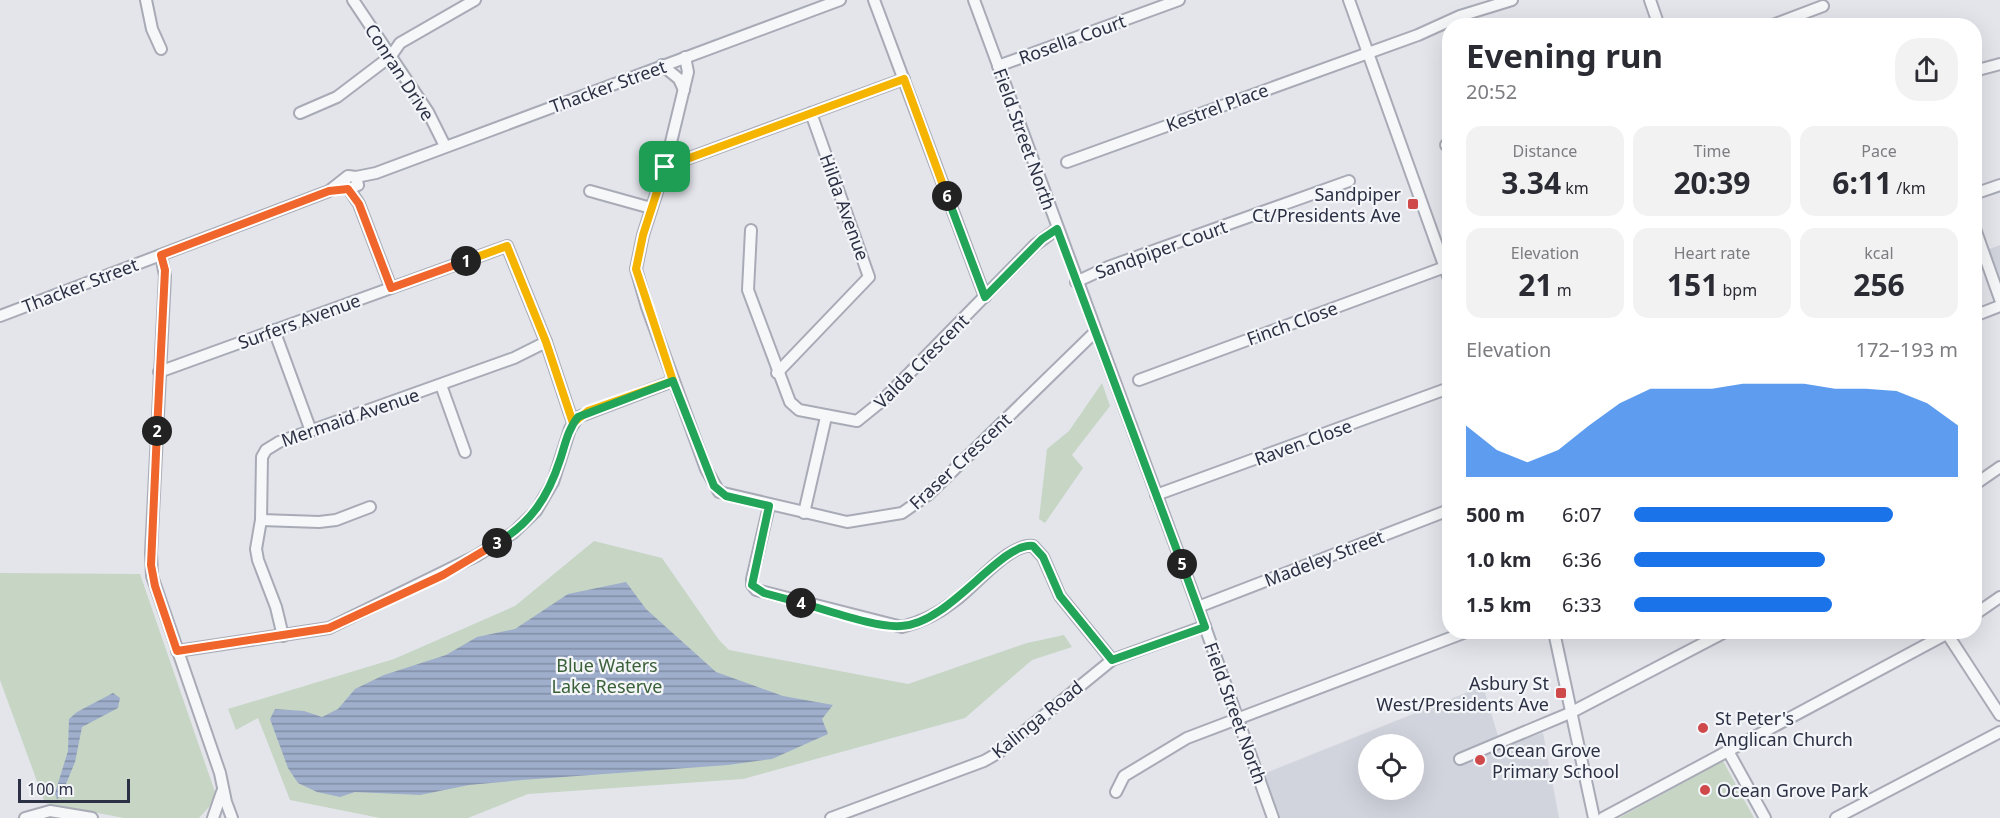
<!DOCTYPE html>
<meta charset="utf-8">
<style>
body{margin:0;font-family:"Noto Sans",sans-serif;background:#f2f2f3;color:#2b2b33;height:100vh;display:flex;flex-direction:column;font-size:22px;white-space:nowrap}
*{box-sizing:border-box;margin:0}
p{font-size:20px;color:#7c7c81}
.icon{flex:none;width:33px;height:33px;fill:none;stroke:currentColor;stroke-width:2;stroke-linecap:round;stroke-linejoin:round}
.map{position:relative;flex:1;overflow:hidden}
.drawer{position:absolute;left:1442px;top:18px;width:540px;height:621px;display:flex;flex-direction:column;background:#fff;border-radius:24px;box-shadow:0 6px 24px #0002}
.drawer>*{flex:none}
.buttons{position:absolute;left:1358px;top:734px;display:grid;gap:12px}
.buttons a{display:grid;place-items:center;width:66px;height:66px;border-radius:50%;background:#fff;box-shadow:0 6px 24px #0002;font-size:30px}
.scale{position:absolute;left:18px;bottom:15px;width:112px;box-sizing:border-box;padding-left:6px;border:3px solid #2b3044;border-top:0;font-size:16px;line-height:21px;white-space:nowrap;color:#2b3044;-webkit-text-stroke:4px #f3f5f8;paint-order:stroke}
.pin{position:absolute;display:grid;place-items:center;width:51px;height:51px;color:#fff;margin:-26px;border-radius:12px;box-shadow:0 3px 9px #0006}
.km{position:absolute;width:30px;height:30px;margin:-15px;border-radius:50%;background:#222;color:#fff;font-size:16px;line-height:30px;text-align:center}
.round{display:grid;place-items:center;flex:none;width:63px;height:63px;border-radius:24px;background:#f2f2f3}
.headline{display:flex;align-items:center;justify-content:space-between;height:102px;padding:0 24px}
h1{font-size:33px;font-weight:700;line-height:45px}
.stats{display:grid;grid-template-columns:repeat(3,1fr);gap:9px;height:102px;padding:6px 24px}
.stats div{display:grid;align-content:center;border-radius:15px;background:#f2f2f3;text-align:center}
.stats b{font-size:30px;font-weight:700}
.stats small{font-size:16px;font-weight:400}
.stats p{font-size:16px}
.chart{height:168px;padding:12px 24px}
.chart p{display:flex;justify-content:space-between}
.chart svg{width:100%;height:108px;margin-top:6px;fill:#1a73e8;opacity:.7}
ul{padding:0 24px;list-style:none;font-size:20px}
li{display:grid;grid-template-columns:96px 72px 1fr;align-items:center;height:45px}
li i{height:15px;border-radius:8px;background:#1a73e8}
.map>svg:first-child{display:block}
</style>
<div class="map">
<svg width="2000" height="818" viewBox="0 0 2000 818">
<defs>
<pattern id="water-rules" width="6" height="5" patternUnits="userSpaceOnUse" patternTransform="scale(1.5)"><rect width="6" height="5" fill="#9eaecb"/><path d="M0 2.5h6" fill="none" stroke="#818ea6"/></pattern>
</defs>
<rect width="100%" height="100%" fill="#e3e5eb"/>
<g fill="#d1d4dd" fill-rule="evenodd">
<polygon points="2000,245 2000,285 1987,250"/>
<path d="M1483 686 1501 746 1543 733 1559 818H1279L1263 774ZM1368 744H1413V789H1368Z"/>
</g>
<g fill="#c6d5c4">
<polygon points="1102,383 1110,406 1072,455 1083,468 1045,523 1039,519 1047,449 1069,431"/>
<polygon points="594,541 662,558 719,640 729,650 908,684 1027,643 1064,635 1072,647 1032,660 965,718 743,779 528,794 468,818 380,818 290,800 258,718 236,730 228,709 394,659 515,606"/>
<polygon points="0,573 140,574 217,798 199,818 124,818 45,803 0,680"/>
<polygon points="1723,761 1754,818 1619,818"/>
</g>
<g fill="url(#water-rules)">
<polygon points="626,582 646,609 716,672 783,696 833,705 822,719 828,734 772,759 728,765 522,780 469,785 420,795 355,792 340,797 317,792 298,783 288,768 270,719 275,709 304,711 322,717 338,709 355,689 384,675 446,655 477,637 515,629 568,594"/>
<polygon points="113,693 120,698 118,708 82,727 75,762 61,796 57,799 55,793 68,751 69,719 77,712"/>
</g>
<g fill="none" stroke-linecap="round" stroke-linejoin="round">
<g stroke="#a8abb6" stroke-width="14">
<g id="minor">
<polyline points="146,0 152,29 161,49"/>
<polyline points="353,0 428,112 445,146"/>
<polyline points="874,0 985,297"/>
<polyline points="974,0 1198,607 1273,818"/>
<polyline points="1349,0 1449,279"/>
<polyline points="1650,0 1659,26"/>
<polyline points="1770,26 1823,6"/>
<polyline points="685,57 688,72 665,167 643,235 636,269 647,307 706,469 719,492 847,522 902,513 929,494 1095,332"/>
<polyline points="662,65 679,79 684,90"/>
<polyline points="998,66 1179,0"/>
<polyline points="1974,71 2000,64"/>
<polyline points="300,113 337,97 391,56 400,43 475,0"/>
<polyline points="1446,145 1449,144"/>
<polyline points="1067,162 1418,35 1460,16 1512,0"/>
<polyline points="665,167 904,79"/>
<polyline points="356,177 376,173 840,0"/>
<polyline points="349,189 359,204 391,288"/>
<polyline points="590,191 651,208"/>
<polyline points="1974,194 2000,185"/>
<polyline points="1974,226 2000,299"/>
<polyline points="751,230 748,290 790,402 799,410 857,421 883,400 1035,245 1057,229"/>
<polyline points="161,255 165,276 151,553 152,576 220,773 226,802 232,818"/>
<polyline points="1076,282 1108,267 1349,181"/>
<polyline points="0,316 329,191 348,176 356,177 358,185 349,189 345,186 345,180"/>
<polyline points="1974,316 2000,306"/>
<polyline points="274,330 311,431"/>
<polyline points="159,372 507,246 546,342 573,423"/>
<polyline points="777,373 869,277 811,113"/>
<polyline points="1139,380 1445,267"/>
<polyline points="441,385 465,452"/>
<polyline points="1974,485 2000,467"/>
<polyline points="1156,495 1449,388"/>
<path d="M769 506 752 579V585L756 590 902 627C921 622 938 614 953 602 974 588 1008 543 1033 546L1043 557 1060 596 1112 660"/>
<polyline points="804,513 826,417"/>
<polyline points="261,520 319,522 336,520 370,507"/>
<polyline points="1198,607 1449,510"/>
<polyline points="1974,615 2000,597"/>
<polyline points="1554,632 1594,818"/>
<polyline points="1946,632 2000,715"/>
<polyline points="283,636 276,607 258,560 256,549 261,520 262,457 266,450 279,442 514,358 546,342"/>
<polyline points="177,651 329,628 476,556 513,533 536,511 553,482 570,429 578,417 673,381"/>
<polyline points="1728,751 1765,818"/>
<polyline points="1460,759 1570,713 1725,632"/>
<polyline points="1116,792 1124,776 1187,738 1466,632"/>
<polyline points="25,818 50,811 92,818"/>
<polyline points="213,818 222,792"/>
<polyline points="831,818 984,761 998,753 1112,660 1205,626"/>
<polyline points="1603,818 1950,632"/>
<polyline points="1836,818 2000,732"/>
</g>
</g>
<use href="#minor" stroke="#f6f7f9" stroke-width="10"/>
</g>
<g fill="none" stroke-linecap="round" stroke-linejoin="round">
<g stroke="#fff" stroke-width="12">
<polyline id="split-1" points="466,261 507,246 546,342 573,423 588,411 673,381 636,269 643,235 665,167"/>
</g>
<g stroke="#fff" stroke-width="12">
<polyline id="split-2" points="157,431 165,270 161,255 329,191 348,189 359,204 391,288 466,261"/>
</g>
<g stroke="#fff" stroke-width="12">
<polyline id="split-3" points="157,431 151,565 155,586 177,651 329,628 443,575 497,543"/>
</g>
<g stroke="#fff" stroke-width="12">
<path id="split-4" d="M497 543C531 523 548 497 560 460 565 445 568 429 578 417L673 381 714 486 726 496 769 506 752 585 764 593 801 603"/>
</g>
<g stroke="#fff" stroke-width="12">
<path id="split-5" d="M801 603C828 610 876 628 901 626 950 624 1000 542 1033 546L1043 557 1060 596 1112 660 1205 627 1182 564"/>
</g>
<g stroke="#fff" stroke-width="12">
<polyline id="split-6" points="947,196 985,297 1042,239 1057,229 1182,564"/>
</g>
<g stroke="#fff" stroke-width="12">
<polyline id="split-7" points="665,167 904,79 947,196"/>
</g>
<use href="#split-1" stroke="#f5b400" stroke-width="8"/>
<use href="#split-2" stroke="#f0652b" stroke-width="8"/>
<use href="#split-3" stroke="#f0652b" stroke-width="8"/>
<use href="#split-4" stroke="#22a559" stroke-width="8"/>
<use href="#split-5" stroke="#22a559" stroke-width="8"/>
<use href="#split-6" stroke="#22a559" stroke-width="8"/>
<use href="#split-7" stroke="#f5b400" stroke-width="8"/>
</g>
<g fill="#cf494b" stroke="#f3f5f8" stroke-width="2">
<rect x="1407" y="198" width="12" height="12" rx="3"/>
<rect x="1555" y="687" width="12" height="12" rx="3"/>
<circle cx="1703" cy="728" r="6"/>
<circle cx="1480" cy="760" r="6"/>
<circle cx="1705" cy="790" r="6"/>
</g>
<g text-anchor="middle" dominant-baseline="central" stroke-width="4.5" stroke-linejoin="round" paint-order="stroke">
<g font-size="18" fill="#2b3044" stroke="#f3f5f8">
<text transform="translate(1072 39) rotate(-20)">Rosella Court</text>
<text transform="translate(400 72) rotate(57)">Conran Drive</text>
<text transform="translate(608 86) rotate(-20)">Thacker Street</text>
<text transform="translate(1217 107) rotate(-20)">Kestrel Place</text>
<text transform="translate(1025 139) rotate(70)">Field Street North</text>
<text transform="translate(845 207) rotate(70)">Hilda Avenue</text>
<text transform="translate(1161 249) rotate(-20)">Sandpiper Court</text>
<text transform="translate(80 285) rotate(-21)">Thacker Street</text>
<text transform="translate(299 321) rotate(-20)">Surfers Avenue</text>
<text transform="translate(1292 323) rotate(-20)">Finch Close</text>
<text transform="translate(921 361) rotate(-45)">Valda Crescent</text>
<text transform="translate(350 417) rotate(-19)">Mermaid Avenue</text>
<text transform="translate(1303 442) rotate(-20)">Raven Close</text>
<text transform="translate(960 461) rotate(-43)">Fraser Crescent</text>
<text transform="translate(1324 558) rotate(-21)">Madeley Street</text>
<text transform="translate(1236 713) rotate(70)">Field Street North</text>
<text transform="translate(1037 719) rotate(-39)">Kalinga Road</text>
</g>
<g font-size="18" fill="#2b3044" stroke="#f3f5f8" text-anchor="start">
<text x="1401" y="194" text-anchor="end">Sandpiper<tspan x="1401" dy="21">Ct/Presidents Ave</tspan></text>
<text x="1549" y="683" text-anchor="end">Asbury St<tspan x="1549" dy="21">West/Presidents Ave</tspan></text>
<text x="1715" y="718">St Peter's<tspan x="1715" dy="21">Anglican Church</tspan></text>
<text x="1492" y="750">Ocean Grove<tspan x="1492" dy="21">Primary School</tspan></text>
<text x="1717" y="790">Ocean Grove Park</text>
</g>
<g font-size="18" fill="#3a6038" stroke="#f3f5f8">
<text x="607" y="665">Blue Waters<tspan x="607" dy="21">Lake Reserve</tspan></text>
</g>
</g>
</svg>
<div class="buttons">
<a><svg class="icon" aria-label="locate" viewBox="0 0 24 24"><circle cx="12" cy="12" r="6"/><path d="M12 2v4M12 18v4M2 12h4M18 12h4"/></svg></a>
</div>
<div class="scale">100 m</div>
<div class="pin" style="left:665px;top:167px;background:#1e9e55"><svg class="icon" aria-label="arrive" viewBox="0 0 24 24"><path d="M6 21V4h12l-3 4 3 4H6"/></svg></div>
<b class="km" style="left:466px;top:261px">1</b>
<b class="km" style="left:157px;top:431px">2</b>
<b class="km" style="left:497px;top:543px">3</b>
<b class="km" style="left:801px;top:603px">4</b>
<b class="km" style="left:1182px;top:564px">5</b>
<b class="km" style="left:947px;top:196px">6</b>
<section class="drawer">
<div class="headline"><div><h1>Evening run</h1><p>20:52</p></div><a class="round"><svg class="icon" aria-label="share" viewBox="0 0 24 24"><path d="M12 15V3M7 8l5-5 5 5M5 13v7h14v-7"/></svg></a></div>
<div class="stats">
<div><p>Distance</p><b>3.34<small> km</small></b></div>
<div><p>Time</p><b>20:39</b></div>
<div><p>Pace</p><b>6:11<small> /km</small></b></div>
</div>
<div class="stats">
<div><p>Elevation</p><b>21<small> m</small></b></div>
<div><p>Heart rate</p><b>151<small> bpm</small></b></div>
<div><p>kcal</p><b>256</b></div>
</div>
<div class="chart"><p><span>Elevation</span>172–193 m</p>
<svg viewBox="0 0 160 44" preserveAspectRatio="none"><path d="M0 44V23L10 33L20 38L30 33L40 23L50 14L60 8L70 8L80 8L90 6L100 6L110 6L120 8L130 8L140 9L150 14L160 23V44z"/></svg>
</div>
<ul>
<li><b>500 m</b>6:07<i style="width:80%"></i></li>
<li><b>1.0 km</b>6:36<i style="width:59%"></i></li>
<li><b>1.5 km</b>6:33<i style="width:61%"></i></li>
</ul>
</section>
</div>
